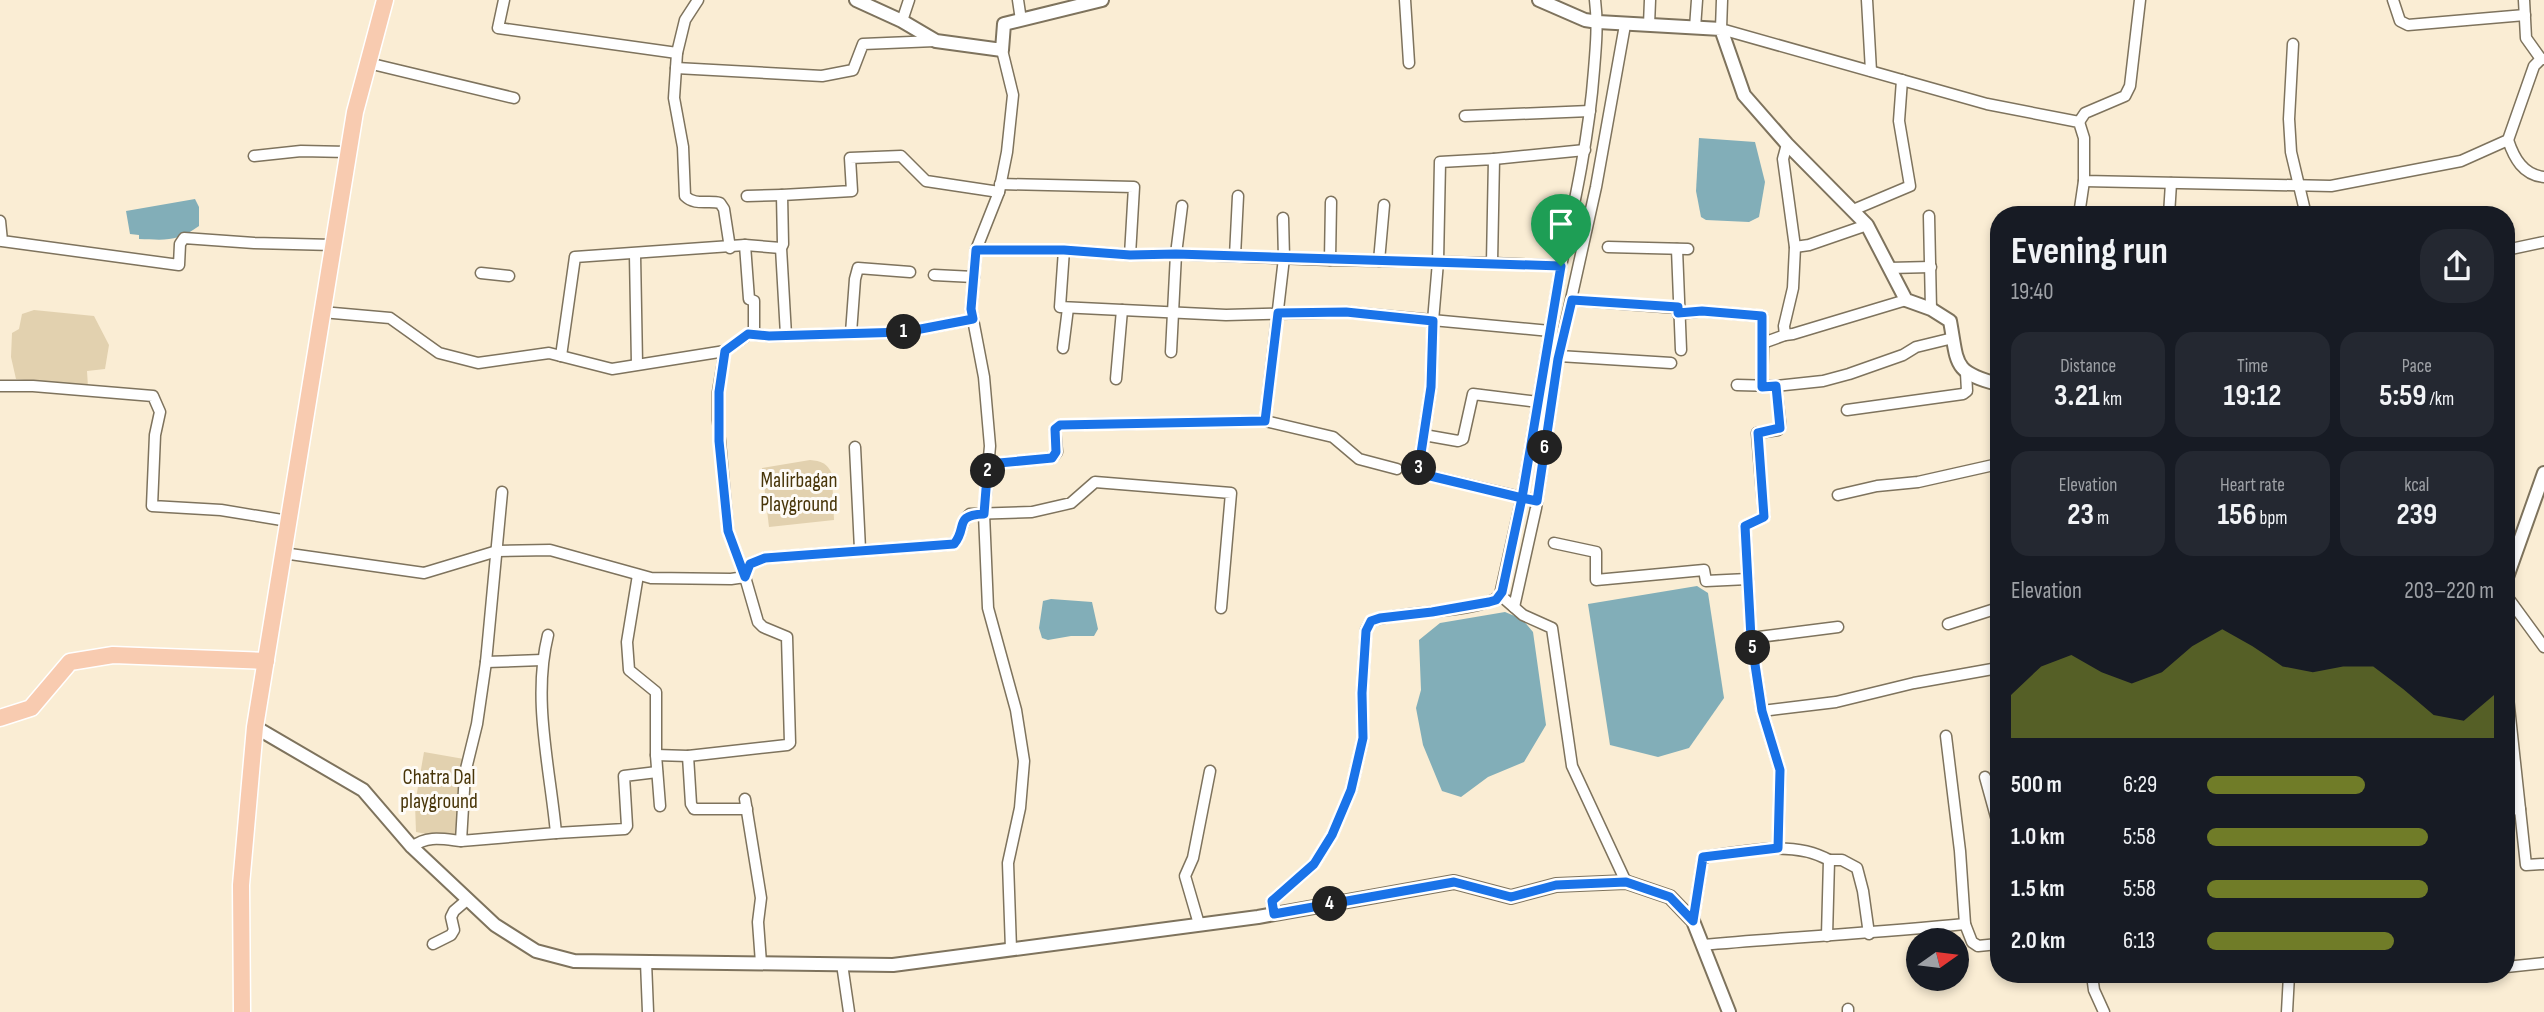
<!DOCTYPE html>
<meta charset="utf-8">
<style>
body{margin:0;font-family:"Sofia Sans Condensed",sans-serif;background:#242831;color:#f1f3f6;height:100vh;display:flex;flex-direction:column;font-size:26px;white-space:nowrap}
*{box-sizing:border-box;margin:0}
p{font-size:23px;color:#9ea1a6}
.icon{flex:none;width:38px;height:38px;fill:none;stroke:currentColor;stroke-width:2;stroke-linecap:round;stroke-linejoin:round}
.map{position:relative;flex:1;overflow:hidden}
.side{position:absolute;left:1990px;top:206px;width:525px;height:777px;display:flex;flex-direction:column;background:#171b24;border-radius:28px;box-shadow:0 4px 10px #0003}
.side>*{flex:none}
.needle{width:46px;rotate:76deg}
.buttons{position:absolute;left:1906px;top:928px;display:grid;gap:14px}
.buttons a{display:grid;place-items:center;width:63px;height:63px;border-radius:50%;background:#171b24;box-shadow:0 4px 10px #0003;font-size:35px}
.pin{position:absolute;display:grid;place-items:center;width:60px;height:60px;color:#fff;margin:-72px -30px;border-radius:50% 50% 50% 0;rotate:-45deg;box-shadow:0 0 7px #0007}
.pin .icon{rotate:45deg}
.km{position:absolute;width:35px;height:35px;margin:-18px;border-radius:50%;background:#222;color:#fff;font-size:19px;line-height:35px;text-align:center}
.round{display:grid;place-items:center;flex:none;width:74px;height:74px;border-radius:28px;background:#242831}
.head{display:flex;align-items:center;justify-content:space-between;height:119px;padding:0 21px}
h1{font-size:38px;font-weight:700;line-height:52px}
.stats{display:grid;grid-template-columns:repeat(3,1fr);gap:10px;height:119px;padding:7px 21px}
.stats div{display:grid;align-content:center;border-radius:18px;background:#242831;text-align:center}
.stats b{font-size:30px;font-weight:700}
.stats small{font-size:19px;font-weight:400}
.stats p{font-size:19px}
.chart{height:196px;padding:14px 21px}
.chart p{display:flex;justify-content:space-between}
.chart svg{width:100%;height:126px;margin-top:7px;fill:#707c28;opacity:.7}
ul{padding:0 21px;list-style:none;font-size:23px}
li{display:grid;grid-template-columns:112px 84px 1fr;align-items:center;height:52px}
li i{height:18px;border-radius:9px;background:#707c28}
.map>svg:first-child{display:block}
</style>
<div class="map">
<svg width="2544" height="1012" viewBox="0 0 2544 1012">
<rect width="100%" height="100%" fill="#faedd4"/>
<g fill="#e2d1af">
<polygon points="34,310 94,316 109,345 105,369 87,371 88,387 16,379 11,357 12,333 19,329 22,314"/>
<path d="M810 460C821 461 827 463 832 474L834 520 769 527 762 468Z"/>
<polygon points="424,752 464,759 455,839 416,832 415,804"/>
</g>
<g fill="#82aeb8">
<polygon points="1699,138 1755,142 1765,182 1759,217 1749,222 1706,220 1701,217 1696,191"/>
<path d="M195 199 199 207V226C177 242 166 240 139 239V235L130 234 126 211Z"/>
<polygon points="1697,586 1708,593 1724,698 1689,748 1658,757 1610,745 1588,604"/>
<polygon points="1051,599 1092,602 1098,629 1094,636 1071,636 1048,640 1042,638 1039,628 1043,601"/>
<polygon points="1505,612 1522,619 1533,632 1546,725 1524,762 1488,777 1461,797 1442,791 1423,745 1416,708 1421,690 1419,640 1440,623"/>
</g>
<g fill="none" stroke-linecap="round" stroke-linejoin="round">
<g stroke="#7e735d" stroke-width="13">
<g id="minor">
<polyline points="504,0 498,28 677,53"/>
<path d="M698 0 685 20 677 53 674 98 683 147 685 196C695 206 708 200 720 203L724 209 730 248"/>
<polyline points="1018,0 1021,20"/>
<polyline points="1405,0 1409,63"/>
<polyline points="1722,0 1721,29 1987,104 2079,122 2084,138 2084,181 2331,186 2461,161 2508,140 2534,66 2541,59 2544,59"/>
<polyline points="1867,0 1871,71"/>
<polyline points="2393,0 2400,21 2408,25 2525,15"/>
<polyline points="2524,0 2526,38 2541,59"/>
<polyline points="902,21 909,0"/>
<polyline points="1649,25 1650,0"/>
<polyline points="1695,28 1697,0"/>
<polyline points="2293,44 2289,119 2291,152 2306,215"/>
<polyline points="1002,50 1013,95 1007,152 999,192 976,250 971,309 984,377 990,446 984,514 988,608 1016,710 1024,761 1020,808 1008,863 1011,949"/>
<polyline points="368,63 514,98"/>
<polyline points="676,68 822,76 853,70 863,44 935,41"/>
<polyline points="1465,116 1590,111"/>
<polyline points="2079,122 2085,113 2125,96 2130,86 2140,0"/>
<path d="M2508 140C2514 158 2523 175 2544 177"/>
<polyline points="1787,144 1783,159 1795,247 1793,288 1784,326 1785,335 1793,334 1906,300"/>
<polyline points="254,156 301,151 348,152"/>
<polyline points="1494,159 1585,150"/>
<polyline points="1000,184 1134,187 1130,255"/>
<polyline points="747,196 782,195"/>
<polyline points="1853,210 1910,186 1899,121 1902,80"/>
<polyline points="2079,215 2084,181"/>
<polyline points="2169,215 2171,183"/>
<polyline points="1929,216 1931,309"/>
<polyline points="0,221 2,241 179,265 180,244 184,238 254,243 333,245"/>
<polyline points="745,245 749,299 754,301 754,334"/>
<polyline points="1608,247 1688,249"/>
<polyline points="1795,247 1809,245 1867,225"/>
<polyline points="1677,249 1681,350"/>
<polyline points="976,250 1064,250 1130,255 1176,254 1330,260 1492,263 1494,159 1440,162 1438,262 1433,321 1431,387 1418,473 1537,501"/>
<polyline points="1064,250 1060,307 1226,315 1346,312 1550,331"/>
<polyline points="2506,250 2544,242"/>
<polyline points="635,255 637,364"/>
<polyline points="1235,256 1238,196"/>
<polyline points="1330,260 1331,202"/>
<polyline points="1379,261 1384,205"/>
<path d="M1492 263 1561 266C1575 201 1589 137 1594 70 1596 46 1598 24 1595 0"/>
<polyline points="1889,268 1931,267"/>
<polyline points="481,273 509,276"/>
<polyline points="934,275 974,277"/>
<polyline points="1572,300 1678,308"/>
<polyline points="322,312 390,318 439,353 478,363 549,353 612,369 725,351 749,334 769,336 905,332 973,319"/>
<polyline points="1678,314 1702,311 1762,316 1763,343 1785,335"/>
<polyline points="851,333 855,279 858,268 910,272"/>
<polyline points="786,335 781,248 783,244 782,195 852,191 850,158 901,156 926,181 999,192"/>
<polyline points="1063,348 1068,308"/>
<polyline points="1171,352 1176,254 1182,206"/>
<polyline points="561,356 575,257 745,245 781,248"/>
<polyline points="1559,356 1671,363"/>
<polyline points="1116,379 1122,310"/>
<polyline points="1737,385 1776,386 1780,422 1780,428 1778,430 1757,433 1764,517 1745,526 1751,638 1762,711 1780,770 1778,848"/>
<polyline points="0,386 33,386 153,396 160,412 155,435 152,506 221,510 288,521"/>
<polyline points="1776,386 1823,381 1849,374 1903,355 1916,347 1953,338"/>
<polyline points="1762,387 1763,343"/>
<polyline points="1847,410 1963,394 1967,391 1966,373"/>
<polyline points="1265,421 1284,258 1283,218"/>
<polyline points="1424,435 1458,441 1463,439 1473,394 1538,402"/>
<polyline points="855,447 860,549"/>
<polyline points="988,464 1052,458 1057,452 1055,429 1060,425 1265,421 1333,437 1359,459 1397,469"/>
<path d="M502 492 486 662 477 724 465 773 461 841 556 833C550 768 532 699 548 635"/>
<polyline points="1838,495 1877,486 1918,482 1998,464"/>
<polyline points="1554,543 1596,552 1596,580 1704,570 1706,581 1748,579"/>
<path d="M283 553 424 573 497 551 550 550 651 578 731 579 745 577 750 564 765 558 954 544C963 535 959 522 970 514L1032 512 1071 503 1095 482 1231 493 1221 608"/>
<polyline points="638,575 627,642 629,670 656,692 656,755 660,806"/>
<polyline points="1500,595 1523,615 1552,628 1572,766 1626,882"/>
<polyline points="2506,595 2544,647"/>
<polyline points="1514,607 1536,508 1558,358 1596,187 1625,25"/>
<polyline points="1948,624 1998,608"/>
<polyline points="1751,638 1838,627"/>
<polyline points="486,662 542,660"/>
<polyline points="2506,679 2526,865 2544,864"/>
<polyline points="1762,711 1836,702 1914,683 1998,668"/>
<polyline points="1946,736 1960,851 1965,924 1972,942 1978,946 1998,944"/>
<polyline points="656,755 688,756 787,745 790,743 787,637 763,627 758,622 745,577 728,531 718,420 718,392 725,351"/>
<polyline points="688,756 691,804 694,809 747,809"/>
<polyline points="1985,777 1998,824"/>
<polyline points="745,799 761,898 758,922 761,963"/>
<polyline points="2506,810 2520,809"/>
<polyline points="556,833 625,829 627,826 624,776 657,772"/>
<path d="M412 847C427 835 443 839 461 841"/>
<polyline points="1829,860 1842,860 1857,868 1863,891 1869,934"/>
<path d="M1274 914 1272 901 1314 864 1332 835 1351 790 1363 738 1362 693 1366 630 1371 621C1397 611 1484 613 1500 595L1522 497 1561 266"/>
<path d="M1693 921 1703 857C1743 852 1792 839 1829 860L1827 936"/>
<polyline points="1199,924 1185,876 1193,858 1210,771"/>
<polyline points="433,944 451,935 454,930 451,917 454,911 468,899"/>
<path d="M1702 945C1790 937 1877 933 1965 924"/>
<polyline points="646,962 648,1012"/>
<polyline points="842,964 849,1012"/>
<polyline points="2506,967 2544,963"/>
<polyline points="2092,975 2094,990 2104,1012"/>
<polyline points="1848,1009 1848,1012"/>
<polyline points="2287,1012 2289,975"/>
</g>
</g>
<g stroke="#7e735d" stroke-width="16">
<g id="tertiary">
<polyline points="856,0 902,21 936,41 1002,50 1004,24 1102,0"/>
<path d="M1539 0 1585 20 1598 22 1721 29 1744 95 1787 144 1867 225 1906 300 1931 309 1950 321C1958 364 1952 372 1998 384"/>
<polyline points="2506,580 2544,473"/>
<polyline points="255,727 363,790 412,847 495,925 536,951 574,961 893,965 1258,917 1454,882 1511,897 1556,885 1626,882 1670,897 1693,921 1729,1012"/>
</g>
</g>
<g stroke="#fff" stroke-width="19">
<g id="primary">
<polyline points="0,718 31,708 70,662 113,655 266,661"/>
<polyline points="242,1012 241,885 255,727 355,112 385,0"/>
</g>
</g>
<use href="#minor" stroke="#fff" stroke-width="10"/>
<use href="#tertiary" stroke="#fff" stroke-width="12"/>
<use href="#primary" stroke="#f8cbb0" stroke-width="16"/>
</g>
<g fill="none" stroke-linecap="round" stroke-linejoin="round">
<g stroke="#fff" stroke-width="14">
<path id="route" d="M1561 266 1176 254 1130 255 1064 250H976L971 309 973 319 905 332 769 336 748 334 725 351 719 392V441L728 531 745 577 750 564 765 558 954 544C968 528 953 515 984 514L988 464 1052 458 1056 452 1055 429 1060 425 1265 421 1278 313 1346 312 1433 321 1431 387 1418 473 1522 498 1502 592 1496 600 1489 602 1432 612 1380 618 1371 621 1366 631 1362 693 1363 738 1351 790 1332 835 1314 864 1272 901 1274 914 1454 882 1511 897 1556 885 1626 882 1670 897 1693 921 1703 857 1778 848 1780 770 1762 711 1751 638 1745 526 1764 517 1758 433 1780 428 1776 386 1762 387V316L1702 311 1678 313V307L1572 300 1558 359 1537 501 1522 498 1561 266"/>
</g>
<use href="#route" stroke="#1a73e8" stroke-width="9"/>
</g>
<g text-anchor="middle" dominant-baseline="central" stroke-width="6" stroke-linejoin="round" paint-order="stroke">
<g font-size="21" fill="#483509" stroke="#fefbf6">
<text x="799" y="480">Malirbagan<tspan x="799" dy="24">Playground</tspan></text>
<text x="439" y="777">Chatra Dal<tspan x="439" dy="24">playground</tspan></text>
</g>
</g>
</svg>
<div class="buttons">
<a><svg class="needle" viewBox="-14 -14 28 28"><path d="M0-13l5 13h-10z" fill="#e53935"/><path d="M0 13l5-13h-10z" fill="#9ea1a6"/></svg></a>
</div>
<div class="pin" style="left:1561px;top:266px;background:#1e9e55"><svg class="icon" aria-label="arrive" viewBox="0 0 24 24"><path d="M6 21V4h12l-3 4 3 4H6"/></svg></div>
<b class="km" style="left:904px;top:332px">1</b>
<b class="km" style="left:988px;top:471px">2</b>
<b class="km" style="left:1419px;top:468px">3</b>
<b class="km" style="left:1330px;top:904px">4</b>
<b class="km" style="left:1753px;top:648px">5</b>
<b class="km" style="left:1545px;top:448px">6</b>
<section class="side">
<div class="head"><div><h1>Evening run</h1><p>19:40</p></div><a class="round"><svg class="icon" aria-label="share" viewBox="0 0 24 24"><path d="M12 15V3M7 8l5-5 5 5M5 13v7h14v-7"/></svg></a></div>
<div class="stats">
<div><p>Distance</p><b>3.21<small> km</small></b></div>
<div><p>Time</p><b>19:12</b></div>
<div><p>Pace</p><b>5:59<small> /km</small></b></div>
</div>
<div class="stats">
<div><p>Elevation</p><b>23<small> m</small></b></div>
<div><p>Heart rate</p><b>156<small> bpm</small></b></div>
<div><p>kcal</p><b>239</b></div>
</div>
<div class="chart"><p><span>Elevation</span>203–220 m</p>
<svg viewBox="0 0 160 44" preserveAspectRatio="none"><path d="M0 44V29L10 19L20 15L30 21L40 25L50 21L60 12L70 6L80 12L90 19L100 21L110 19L120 19L130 27L140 36L150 38L160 29V44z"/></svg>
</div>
<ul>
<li><b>500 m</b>6:29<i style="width:55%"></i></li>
<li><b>1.0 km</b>5:58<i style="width:77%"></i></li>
<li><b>1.5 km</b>5:58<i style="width:77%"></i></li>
<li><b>2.0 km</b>6:13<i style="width:65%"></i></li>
</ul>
</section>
</div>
